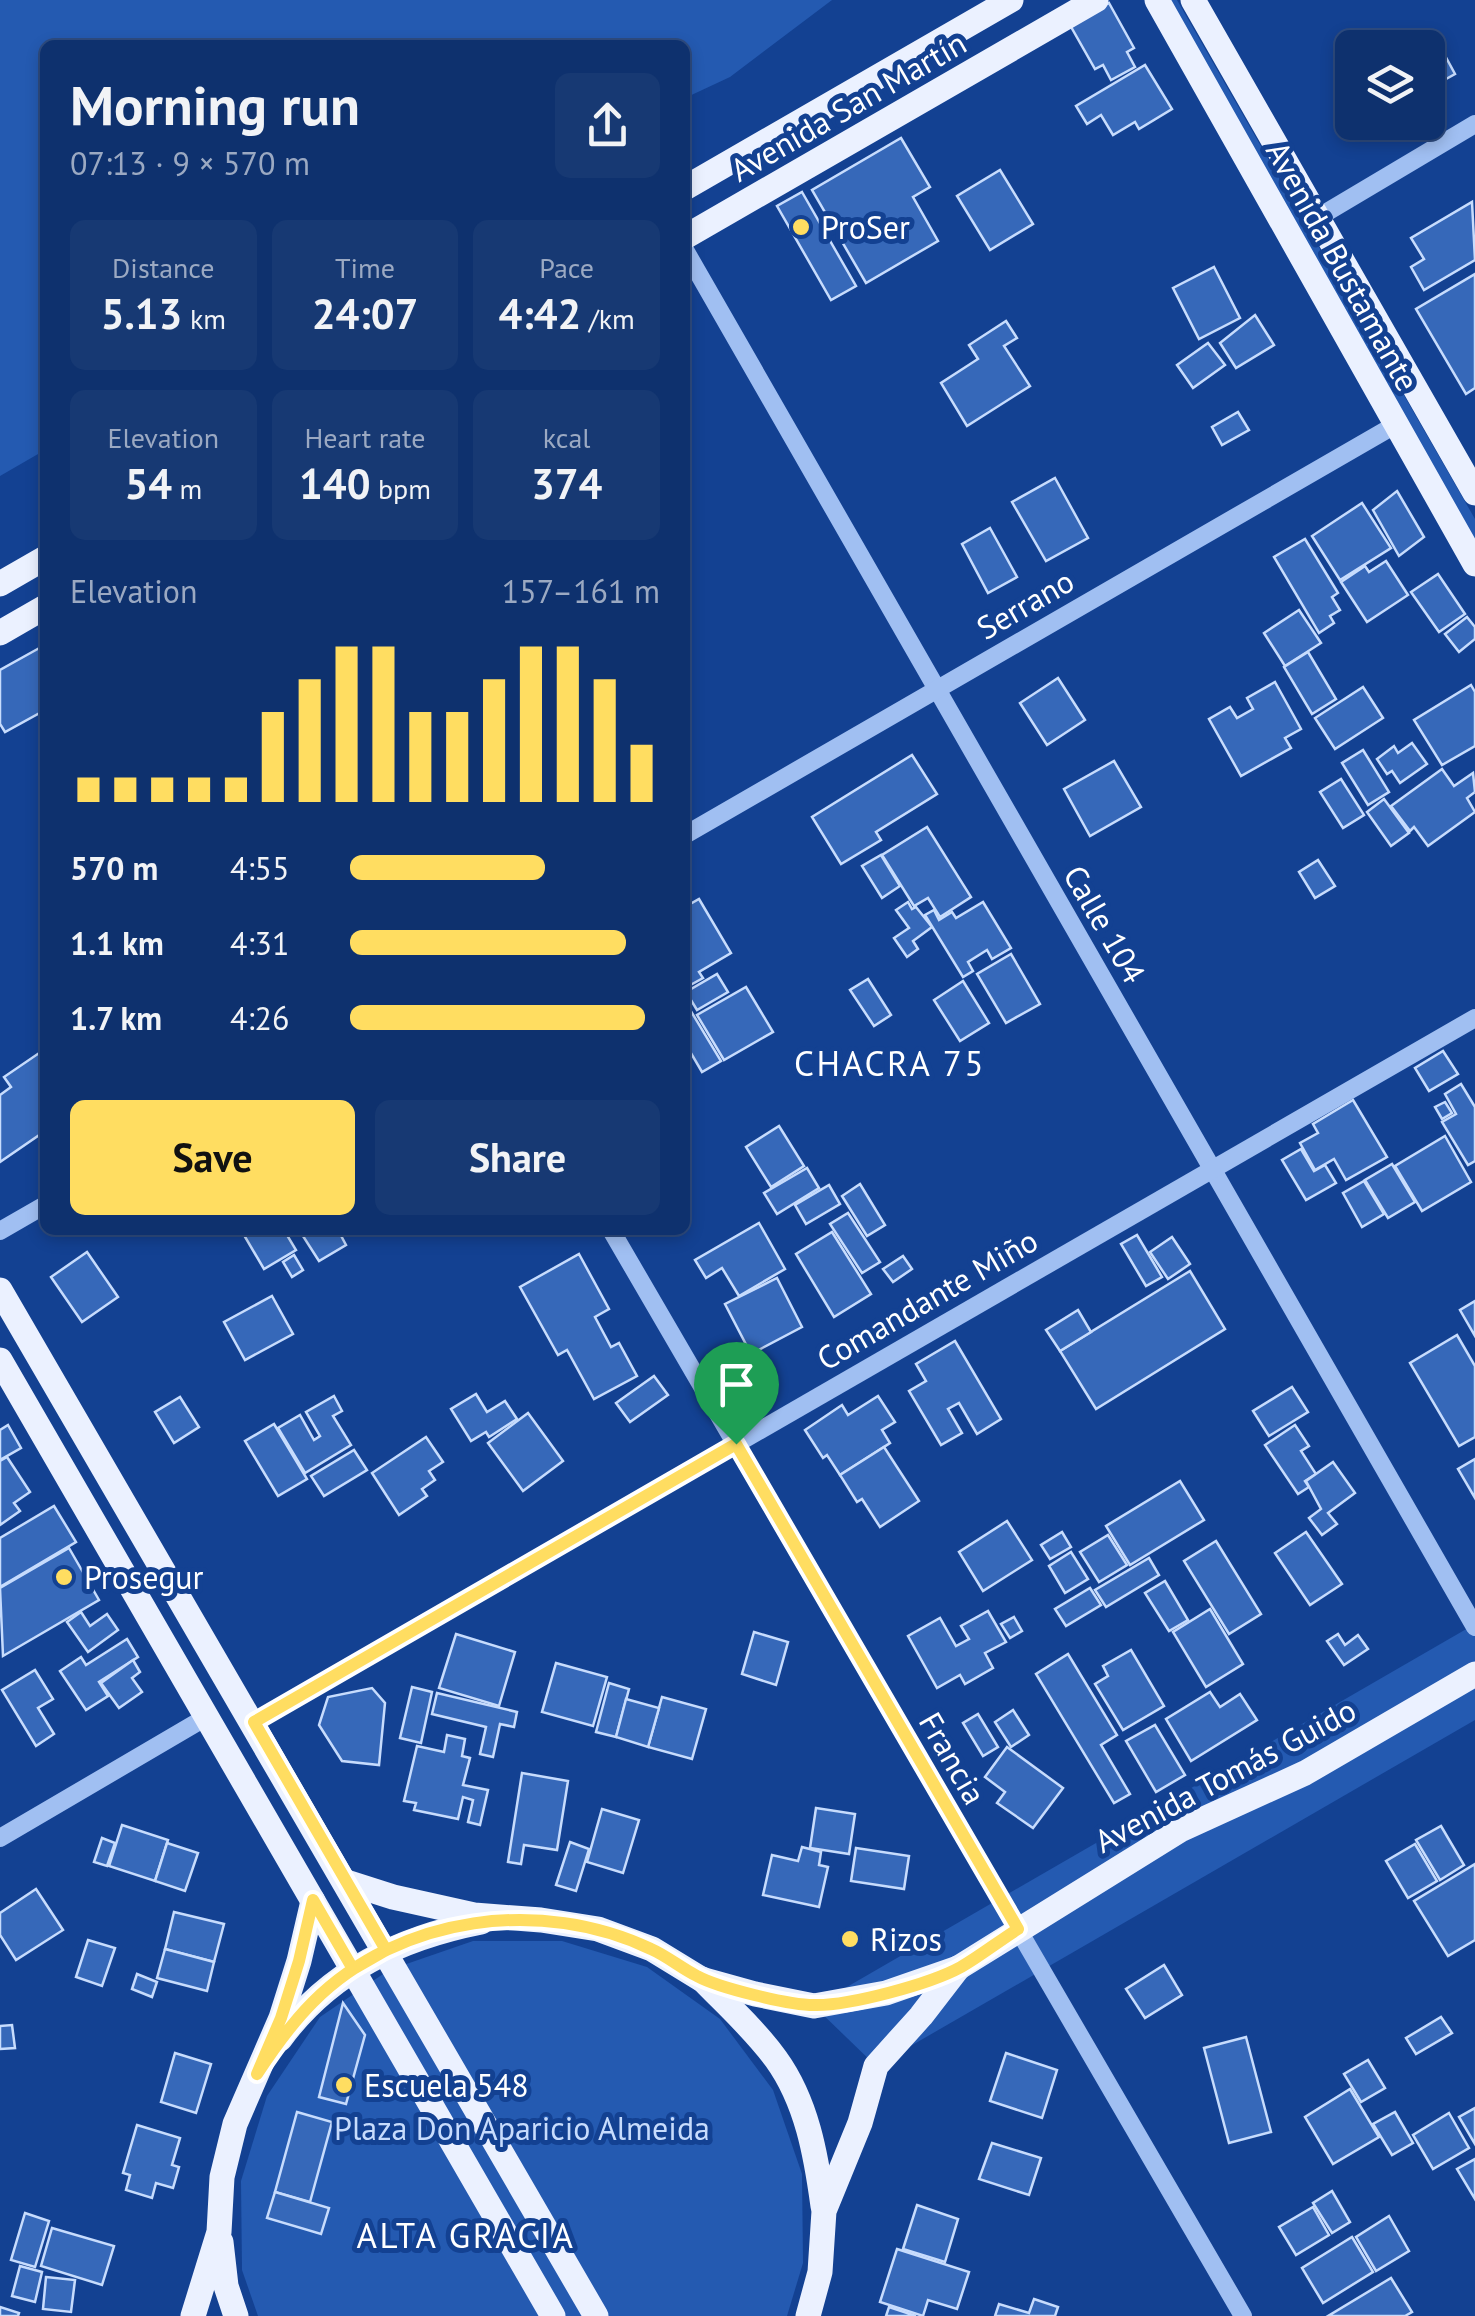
<!DOCTYPE html>
<meta charset="utf-8">
<style>
body{margin:0;font-family:"PT Sans",sans-serif;background:#173973;color:#f1f3f6;height:100vh;display:flex;flex-direction:column;font-size:38px;white-space:nowrap}
*{box-sizing:border-box;margin:0}
p{font-size:32px;color:#9ba9c2}
.icon{flex:none;width:55px;height:55px;fill:none;stroke:currentColor;stroke-width:2;stroke-linecap:round;stroke-linejoin:round}
.map{position:relative;flex:1;overflow:hidden}
.sheet{position:absolute;left:40px;top:40px;width:650px;height:1195px;display:flex;flex-direction:column;background:#0e316e;border-radius:15px;box-shadow:0 5px 15px #0003,0 0 0 2px #2e4c81}
.sheet>*{flex:none}
.controls{position:absolute;left:1335px;top:30px;display:grid;gap:20px}
.controls a{display:grid;place-items:center;width:110px;height:110px;border-radius:15px;background:#0e316e;box-shadow:0 5px 15px #0003,0 0 0 2px #2e4c81;font-size:50px}
.pin{position:absolute;display:grid;place-items:center;width:85px;height:85px;color:#fff;margin:-102px -42px;border-radius:50% 50% 50% 0;rotate:-45deg;box-shadow:0 0 10px #0007}
.pin .icon{rotate:45deg}
.round{display:grid;place-items:center;flex:none;width:105px;height:105px;border-radius:15px;background:#173973}
.summary{display:flex;align-items:center;justify-content:space-between;height:170px;padding:0 30px}
h1{font-size:55px;font-weight:800;line-height:75px}
.figures{display:grid;grid-template-columns:repeat(3,1fr);gap:15px;height:170px;padding:10px 30px}
.figures div{display:grid;align-content:center;border-radius:15px;background:#173973;text-align:center}
.figures b{font-size:42px;font-weight:800}
.figures small{font-size:28px;font-weight:400}
.figures p{font-size:28px}
.chart{height:280px;padding:20px 30px}
.chart p{display:flex;justify-content:space-between}
.chart svg{width:100%;height:180px;margin-top:10px;stroke:#ffdd61;stroke-width:6}
.button{display:flex;gap:20px;margin-top:auto;padding:20px 30px}
.button a{flex:1;height:115px;border-radius:15px;background:#ffdd61;color:#111;font-size:40px;font-weight:800;line-height:115px;text-align:center}
.button a+a{background:#173973;color:#f1f3f6}
ul{padding:0 30px;list-style:none;font-size:32px}
li{display:grid;grid-template-columns:160px 120px 1fr;align-items:center;height:75px}
li i{height:25px;border-radius:12px;background:#ffdd61}
.map>svg:first-child{display:block}
</style>
<div class="map">
<svg width="1475" height="2316" viewBox="0 0 1475 2316">
<rect width="100%" height="100%" fill="#134192"/>
<g fill="#245ab1">
<polygon points="0,0 832,0 730,77 685,98 685,45 45,45 45,450 0,476"/>
<polygon points="1162,0 1177,0 1475,519 1475,546"/>
<polygon points="1475,1624 1475,1720 876,2066 814,2006"/>
<polygon points="473,1941 562,1941 647,1967 720,2019 773,2090 802,2174 803,2263 787,2316 258,2316 242,2270 241,2181 267,2096 320,2017 389,1970"/>
</g>
<g fill="#3668b9" stroke="#c7dcfd" stroke-width="2.5">
<polygon points="1109,3 1134,48 1127,52 1135,67 1111,80 1103,65 1095,69 1070,25"/>
<polygon points="1436,39 1455,74 1428,89 1428,48 1421,48"/>
<polygon points="1145,65 1172,109 1139,129 1135,122 1113,135 1101,115 1087,124 1076,106"/>
<polygon points="901,138 930,187 913,197 938,241 866,283 812,190"/>
<polygon points="1000,170 1033,224 990,250 957,196"/>
<polygon points="802,192 856,286 831,300 777,206"/>
<polygon points="1472,202 1475,260 1424,290 1411,267 1424,259 1411,238"/>
<polygon points="1214,267 1240,318 1199,339 1173,288"/>
<polygon points="1475,274 1475,388 1466,394 1416,309"/>
<polygon points="1255,315 1274,345 1236,368 1220,343"/>
<polygon points="1006,321 1017,338 1004,346 1030,386 967,426 941,383 978,359 969,345"/>
<polygon points="1208,343 1225,365 1193,388 1177,365"/>
<polygon points="1238,412 1249,430 1222,445 1212,427"/>
<polygon points="1055,478 1088,538 1046,561 1012,502"/>
<polygon points="1397,491 1424,537 1399,556 1373,510"/>
<polygon points="1362,503 1391,548 1340,580 1312,536"/>
<polygon points="990,528 1017,577 988,593 962,544"/>
<polygon points="1305,539 1338,593 1332,597 1340,610 1330,616 1334,623 1319,633 1274,557"/>
<polygon points="1386,561 1408,595 1367,622 1341,582 1365,566 1369,572"/>
<polygon points="1438,574 1465,614 1439,632 1411,592"/>
<polygon points="1299,610 1321,643 1285,666 1264,633"/>
<polygon points="1467,617 1475,627 1475,639 1459,652 1445,634"/>
<polygon points="43,646 45,710 5,732 0,724 0,670"/>
<polygon points="1308,652 1336,699 1312,714 1284,667"/>
<polygon points="1058,678 1085,720 1047,745 1020,703"/>
<polygon points="1275,682 1301,729 1285,738 1291,748 1241,776 1209,719 1230,707 1237,718 1253,709 1247,698"/>
<polygon points="1471,685 1475,692 1475,746 1442,765 1414,720"/>
<polygon points="1363,687 1383,718 1335,749 1315,718"/>
<polygon points="1412,743 1427,764 1400,783 1392,771 1387,774 1377,759 1394,746 1398,753"/>
<polygon points="1363,750 1389,792 1368,805 1342,763"/>
<polygon points="912,755 937,794 876,832 881,840 841,864 812,817"/>
<polygon points="1114,761 1141,807 1090,836 1064,789"/>
<polygon points="1442,769 1454,786 1473,773 1475,792 1467,798 1475,812 1428,846 1414,827 1410,831 1391,806"/>
<polygon points="1341,779 1364,815 1343,828 1320,792"/>
<polygon points="1384,799 1409,833 1391,846 1367,812"/>
<polygon points="927,827 971,897 940,917 928,898 914,906 882,855"/>
<polygon points="881,855 900,886 882,898 862,866"/>
<polygon points="1318,860 1335,886 1315,898 1299,872"/>
<polygon points="699,899 731,953 699,972 703,978 685,988 685,907"/>
<polygon points="908,902 912,909 916,907 932,927 913,941 918,949 907,957 894,938 909,928 896,910"/>
<polygon points="983,902 1011,948 992,959 987,950 968,962 973,971 963,977 925,915 934,910 939,920 952,912 956,918"/>
<polygon points="1011,954 1040,1004 1006,1023 977,974"/>
<polygon points="717,974 728,992 697,1010 686,992"/>
<polygon points="868,979 891,1015 874,1026 850,990"/>
<polygon points="963,981 989,1023 960,1041 934,1000"/>
<polygon points="746,987 773,1032 724,1060 697,1015"/>
<polygon points="686,1003 721,1061 702,1072 685,1043"/>
<polygon points="45,1049 45,1131 0,1162 0,1095 11,1087 4,1077"/>
<polygon points="1443,1051 1458,1074 1429,1091 1415,1068"/>
<polygon points="1461,1084 1475,1107 1475,1161 1468,1165 1442,1122 1456,1114 1445,1094"/>
<polygon points="1353,1100 1387,1157 1346,1180 1334,1159 1315,1170 1300,1143 1318,1133 1313,1124"/>
<polygon points="1445,1102 1452,1113 1442,1119 1435,1107"/>
<polygon points="779,1126 804,1166 771,1187 746,1147"/>
<polygon points="1445,1136 1471,1182 1422,1211 1395,1166"/>
<polygon points="1301,1149 1314,1171 1325,1165 1336,1183 1306,1200 1282,1160"/>
<polygon points="1392,1164 1415,1202 1388,1218 1365,1180"/>
<polygon points="807,1168 819,1188 777,1214 764,1193"/>
<polygon points="1364,1181 1384,1214 1362,1227 1343,1193"/>
<polygon points="860,1184 885,1225 867,1236 842,1196"/>
<polygon points="829,1185 840,1204 806,1224 795,1205"/>
<polygon points="848,1213 880,1262 862,1273 830,1224"/>
<polygon points="759,1223 785,1269 739,1296 722,1268 706,1278 695,1260"/>
<polygon points="241,1230 284,1230 296,1250 264,1269"/>
<polygon points="306,1230 338,1230 346,1245 319,1261 301,1233"/>
<polygon points="832,1232 871,1294 834,1317 796,1254"/>
<polygon points="1137,1235 1162,1277 1146,1286 1121,1244"/>
<polygon points="1172,1237 1190,1264 1168,1279 1150,1252"/>
<polygon points="87,1252 118,1297 82,1322 51,1277"/>
<polygon points="579,1254 609,1309 595,1317 611,1347 619,1343 637,1376 594,1399 567,1350 558,1355 520,1287"/>
<polygon points="294,1255 303,1270 292,1277 283,1262"/>
<polygon points="903,1256 912,1269 893,1282 883,1269"/>
<polygon points="1190,1271 1225,1329 1096,1409 1060,1351"/>
<polygon points="777,1278 802,1327 751,1354 725,1304"/>
<polygon points="272,1296 293,1334 245,1360 224,1322"/>
<polygon points="1475,1301 1475,1336 1460,1310"/>
<polygon points="1078,1310 1091,1332 1060,1351 1046,1330"/>
<polygon points="1457,1335 1475,1366 1475,1437 1459,1446 1410,1363"/>
<polygon points="955,1341 1001,1419 977,1434 959,1403 948,1409 962,1433 941,1445 909,1391 926,1381 916,1364"/>
<polygon points="654,1376 668,1395 630,1422 616,1403"/>
<polygon points="1292,1387 1308,1412 1269,1436 1253,1411"/>
<polygon points="476,1394 487,1412 505,1401 517,1419 489,1437 486,1432 471,1441 451,1409"/>
<polygon points="334,1396 342,1411 333,1416 351,1445 305,1473 278,1428 300,1415 314,1440 320,1436 306,1412"/>
<polygon points="878,1396 895,1422 882,1430 890,1443 840,1475 827,1455 823,1458 805,1430 842,1405 848,1415"/>
<polygon points="180,1397 199,1427 174,1443 155,1412"/>
<polygon points="528,1413 563,1461 523,1491 488,1443"/>
<polygon points="274,1424 307,1479 278,1496 245,1441"/>
<polygon points="8,1425 21,1448 0,1460 0,1430"/>
<polygon points="1295,1425 1309,1446 1301,1451 1316,1474 1305,1481 1309,1487 1298,1494 1265,1445"/>
<polygon points="426,1437 443,1462 429,1471 435,1480 422,1489 427,1496 399,1515 372,1473"/>
<polygon points="884,1447 919,1501 880,1527 862,1499 857,1502 840,1475"/>
<polygon points="354,1450 367,1470 324,1496 311,1476"/>
<polygon points="7,1457 30,1492 14,1503 20,1511 0,1525 0,1461"/>
<polygon points="1475,1459 1475,1498 1458,1469"/>
<polygon points="1333,1462 1355,1493 1328,1513 1337,1524 1322,1535 1309,1518 1321,1509 1306,1481"/>
<polygon points="1180,1481 1204,1520 1130,1565 1106,1526"/>
<polygon points="54,1506 76,1542 0,1587 0,1538"/>
<polygon points="1007,1521 1032,1560 983,1591 959,1552"/>
<polygon points="1062,1532 1071,1547 1050,1559 1041,1545"/>
<polygon points="1306,1532 1342,1584 1310,1605 1275,1553"/>
<polygon points="1108,1535 1127,1565 1099,1582 1080,1552"/>
<polygon points="1216,1541 1261,1614 1229,1634 1184,1561"/>
<polygon points="69,1548 99,1600 3,1656 0,1588"/>
<polygon points="1071,1552 1088,1579 1065,1593 1049,1566"/>
<polygon points="1149,1558 1159,1575 1106,1607 1095,1590"/>
<polygon points="1165,1581 1188,1620 1169,1631 1145,1593"/>
<polygon points="1090,1588 1101,1605 1066,1626 1055,1609"/>
<polygon points="1210,1609 1243,1664 1206,1687 1173,1632"/>
<polygon points="988,1611 1006,1642 985,1653 993,1668 965,1684 960,1675 937,1688 908,1636 940,1618 956,1646 969,1639 961,1626"/>
<polygon points="81,1612 90,1626 107,1614 118,1630 88,1652 67,1622"/>
<polygon points="1014,1617 1022,1631 1010,1638 1001,1624"/>
<polygon points="754,1632 788,1642 776,1685 742,1674"/>
<polygon points="456,1634 515,1652 499,1706 439,1688"/>
<polygon points="1338,1634 1345,1645 1358,1635 1368,1649 1344,1665 1327,1641"/>
<polygon points="127,1639 138,1657 99,1682 108,1696 86,1710 60,1671 81,1657 86,1665"/>
<polygon points="1131,1650 1164,1706 1123,1730 1095,1684 1108,1676 1103,1666"/>
<polygon points="1068,1654 1117,1735 1101,1745 1130,1794 1114,1803 1036,1674"/>
<polygon points="133,1660 140,1672 132,1678 142,1692 119,1708 101,1683"/>
<polygon points="556,1663 607,1677 593,1726 542,1712"/>
<polygon points="35,1670 53,1699 38,1708 54,1734 36,1746 2,1690"/>
<polygon points="609,1683 629,1689 616,1737 596,1732"/>
<polygon points="412,1687 432,1692 421,1743 400,1738"/>
<polygon points="372,1688 385,1703 379,1765 342,1761 319,1725 328,1697"/>
<polygon points="1210,1692 1220,1707 1240,1694 1257,1720 1191,1761 1166,1719"/>
<polygon points="437,1693 517,1712 514,1727 500,1724 493,1757 480,1754 486,1727 432,1714"/>
<polygon points="662,1697 706,1709 692,1759 648,1747"/>
<polygon points="626,1699 659,1708 648,1747 616,1737"/>
<polygon points="1013,1710 1029,1735 1011,1747 995,1722"/>
<polygon points="978,1714 998,1747 983,1756 963,1723"/>
<polygon points="1155,1725 1185,1775 1156,1792 1126,1741"/>
<polygon points="447,1735 465,1739 462,1756 470,1758 463,1785 488,1790 480,1825 468,1822 473,1800 463,1797 458,1819 414,1810 416,1803 404,1801 417,1746 444,1752"/>
<polygon points="1007,1747 1063,1788 1033,1828 997,1803 1005,1792 985,1777"/>
<polygon points="522,1773 568,1781 557,1850 524,1845 521,1864 508,1862"/>
<polygon points="816,1808 855,1814 849,1854 810,1848"/>
<polygon points="602,1809 639,1820 623,1873 587,1862"/>
<polygon points="122,1825 168,1840 155,1881 109,1866"/>
<polygon points="1441,1826 1464,1865 1440,1880 1416,1840"/>
<polygon points="102,1838 115,1843 107,1866 94,1862"/>
<polygon points="570,1842 589,1849 576,1891 556,1885"/>
<polygon points="167,1843 198,1853 185,1891 155,1881"/>
<polygon points="1415,1844 1437,1881 1408,1898 1386,1861"/>
<polygon points="802,1847 821,1852 819,1865 828,1867 819,1907 763,1895 772,1855 798,1861"/>
<polygon points="856,1848 909,1856 904,1889 851,1881"/>
<polygon points="1475,1864 1475,1940 1448,1956 1414,1901"/>
<polygon points="36,1889 63,1930 16,1960 0,1935 0,1913"/>
<polygon points="174,1912 224,1924 214,1962 165,1949"/>
<polygon points="88,1940 115,1948 102,1986 76,1977"/>
<polygon points="165,1949 214,1962 207,1991 157,1978"/>
<polygon points="1164,1965 1182,1995 1145,2018 1126,1989"/>
<polygon points="137,1974 157,1982 152,1997 132,1989"/>
<polygon points="343,2003 365,2035 346,2104 319,2097"/>
<polygon points="1441,2017 1452,2033 1416,2054 1406,2038"/>
<polygon points="12,2025 15,2048 0,2049 0,2026"/>
<polygon points="1246,2037 1271,2132 1229,2143 1204,2048"/>
<polygon points="175,2053 211,2064 196,2113 161,2102"/>
<polygon points="1006,2053 1057,2070 1042,2118 990,2101"/>
<polygon points="1368,2060 1385,2088 1361,2102 1344,2074"/>
<polygon points="1350,2089 1379,2137 1333,2164 1305,2117"/>
<polygon points="1475,2108 1475,2144 1459,2117"/>
<polygon points="297,2112 332,2122 310,2202 275,2192"/>
<polygon points="1395,2112 1413,2143 1392,2155 1373,2124"/>
<polygon points="1449,2113 1469,2148 1433,2169 1413,2135"/>
<polygon points="137,2125 180,2138 172,2165 179,2167 173,2188 156,2183 152,2198 126,2190 130,2175 123,2173"/>
<polygon points="992,2143 1041,2158 1029,2195 979,2179"/>
<polygon points="1475,2159 1475,2199 1457,2169"/>
<polygon points="1332,2191 1350,2222 1332,2233 1313,2203"/>
<polygon points="275,2192 329,2208 321,2234 267,2218"/>
<polygon points="917,2205 958,2219 945,2262 903,2249"/>
<polygon points="1313,2207 1329,2235 1296,2255 1279,2227"/>
<polygon points="25,2213 49,2221 35,2267 11,2260"/>
<polygon points="1389,2216 1409,2251 1376,2271 1356,2237"/>
<polygon points="52,2228 114,2246 102,2285 41,2266"/>
<polygon points="1352,2237 1373,2272 1323,2303 1302,2268"/>
<polygon points="897,2249 969,2272 957,2309 928,2300 923,2316 880,2302"/>
<polygon points="20,2266 42,2272 35,2302 12,2296"/>
<polygon points="46,2277 75,2280 71,2312 43,2309"/>
<polygon points="1391,2278 1412,2312 1405,2316 1328,2316"/>
<polygon points="1034,2299 1058,2307 1055,2316 995,2316 999,2304 1029,2313"/>
<polygon points="0,2307 19,2313 18,2316 0,2316"/>
<polygon points="889,2307 916,2316 886,2316"/>
</g>
<g fill="none" stroke-linecap="round" stroke-linejoin="round">
<g stroke="#a0bff2" stroke-width="18">
<polyline points="1317,218 1475,124"/>
<polyline points="685,250 1475,1627"/>
<polyline points="685,835 1395,425"/>
<polyline points="611,1230 1243,2316"/>
<polyline points="0,1231 45,1205"/>
<polyline points="254,1722 1475,1018"/>
<polyline points="0,1838 208,1716"/>
</g>
<g stroke="#ebf1ff" stroke-width="25">
<polyline points="1157,0 1475,564"/>
<polyline points="1193,0 1475,493"/>
<polyline points="685,188 1011,0"/>
<polyline points="685,237 1096,0"/>
<polyline points="0,584 45,558"/>
<polyline points="0,633 45,607"/>
<polyline points="0,1290 596,2316"/>
<polyline points="0,1360 553,2316"/>
<polyline points="346,1882 393,1897 474,1915 541,1920 598,1929 652,1949 701,1979 755,1994 814,2006 886,1993 958,1968 1182,1829 1305,1773 1475,1674"/>
<path d="M702 1979C727 2005 755 2030 776 2059 807 2102 816 2155 823 2206"/>
<path d="M280 2039C330 1971 400 1938 481 1922"/>
<polyline points="221,2242 226,2286 236,2316"/>
<polyline points="193,2316 219,2232 222,2177 235,2124 281,2018 299,1961 313,1901"/>
<polyline points="808,2316 820,2272 824,2211 860,2123 876,2066 921,2016 958,1968"/>
</g>
</g>
<g fill="none" stroke-linecap="round" stroke-linejoin="round">
<g stroke="#fff" stroke-width="20">
<path id="route" d="M736 1444 254 1722 386 1950 353 1969 313 1900 299 1961 281 2018 257 2074C274 2048 291 2024 313 2002 400 1915 542 1897 651 1949 667 1956 681 1968 697 1976 719 1988 789 2005 814 2005 849 2006 930 1984 961 1967 980 1956 999 1941 1018 1929L736 1444"/>
</g>
<use href="#route" stroke="#ffdd61" stroke-width="12"/>
</g>
<g fill="#ffdd61" stroke="#134192" stroke-width="4">
<circle cx="801" cy="227" r="10"/>
<circle cx="64" cy="1577" r="10"/>
<circle cx="850" cy="1939" r="10"/>
<circle cx="344" cy="2085" r="10"/>
</g>
<g text-anchor="middle" dominant-baseline="central" stroke-width="10" stroke-linejoin="round" paint-order="stroke">
<g font-size="32" fill="#fff" stroke="#134192">
<text transform="translate(848 106) rotate(-30)">Avenida San Martín</text>
<text transform="translate(1343 266) rotate(61)">Avenida Bustamante</text>
<text transform="translate(1025 604) rotate(-30)">Serrano</text>
<text transform="translate(1105 924) rotate(60)">Calle 104</text>
<text transform="translate(927 1299) rotate(-30)">Comandante Miño</text>
<text transform="translate(953 1758) rotate(60)">Francia</text>
<text transform="translate(1225 1775) rotate(-28)">Avenida Tomás Guido</text>
</g>
<g font-size="32" fill="#fff" stroke="#134192" text-anchor="start">
<text x="821" y="227">ProSer</text>
<text x="84" y="1577">Prosegur</text>
<text x="870" y="1939">Rizos</text>
<text x="364" y="2085">Escuela 548</text>
</g>
<g font-size="32" fill="#c7dcfd" stroke="#134192">
<text x="522" y="2128">Plaza Don Aparicio Almeida</text>
</g>
<g font-size="35" letter-spacing="2.5" fill="#fff" stroke="#134192">
<text x="890" y="1063">CHACRA 75</text>
<text x="466" y="2235">ALTA GRACIA</text>
</g>
</g>
</svg>
<div class="controls">
<a><svg class="icon" aria-label="layers" viewBox="0 0 24 24"><path d="M12 4l9 5-9 5-9-5zM3 14l9 5 9-5"/></svg></a>
</div>
<div class="pin" style="left:736px;top:1444px;background:#1e9e55"><svg class="icon" aria-label="arrive" viewBox="0 0 24 24"><path d="M6 21V4h12l-3 4 3 4H6"/></svg></div>
<section class="sheet">
<div class="summary"><div><h1>Morning run</h1><p>07:13 · 9 × 570 m</p></div><a class="round"><svg class="icon" aria-label="share" viewBox="0 0 24 24"><path d="M12 15V3M7 8l5-5 5 5M5 13v7h14v-7"/></svg></a></div>
<div class="figures">
<div><p>Distance</p><b>5.13<small> km</small></b></div>
<div><p>Time</p><b>24:07</b></div>
<div><p>Pace</p><b>4:42<small> /km</small></b></div>
</div>
<div class="figures">
<div><p>Elevation</p><b>54<small> m</small></b></div>
<div><p>Heart rate</p><b>140<small> bpm</small></b></div>
<div><p>kcal</p><b>374</b></div>
</div>
<div class="chart"><p><span>Elevation</span>157–161 m</p>
<svg viewBox="0 0 160 44" preserveAspectRatio="none"><path d="M5 44V38M15 44V38M25 44V38M35 44V38M45 44V38M55 44V22M65 44V14M75 44V6M85 44V6M95 44V22M105 44V22M115 44V14M125 44V6M135 44V6M145 44V14M155 44V30"/></svg>
</div>
<ul>
<li><b>570 m</b>4:55<i style="width:63%"></i></li>
<li><b>1.1 km</b>4:31<i style="width:89%"></i></li>
<li><b>1.7 km</b>4:26<i style="width:95%"></i></li>
</ul>
<div class="button"><a>Save</a><a>Share</a></div>
</section>
</div>
